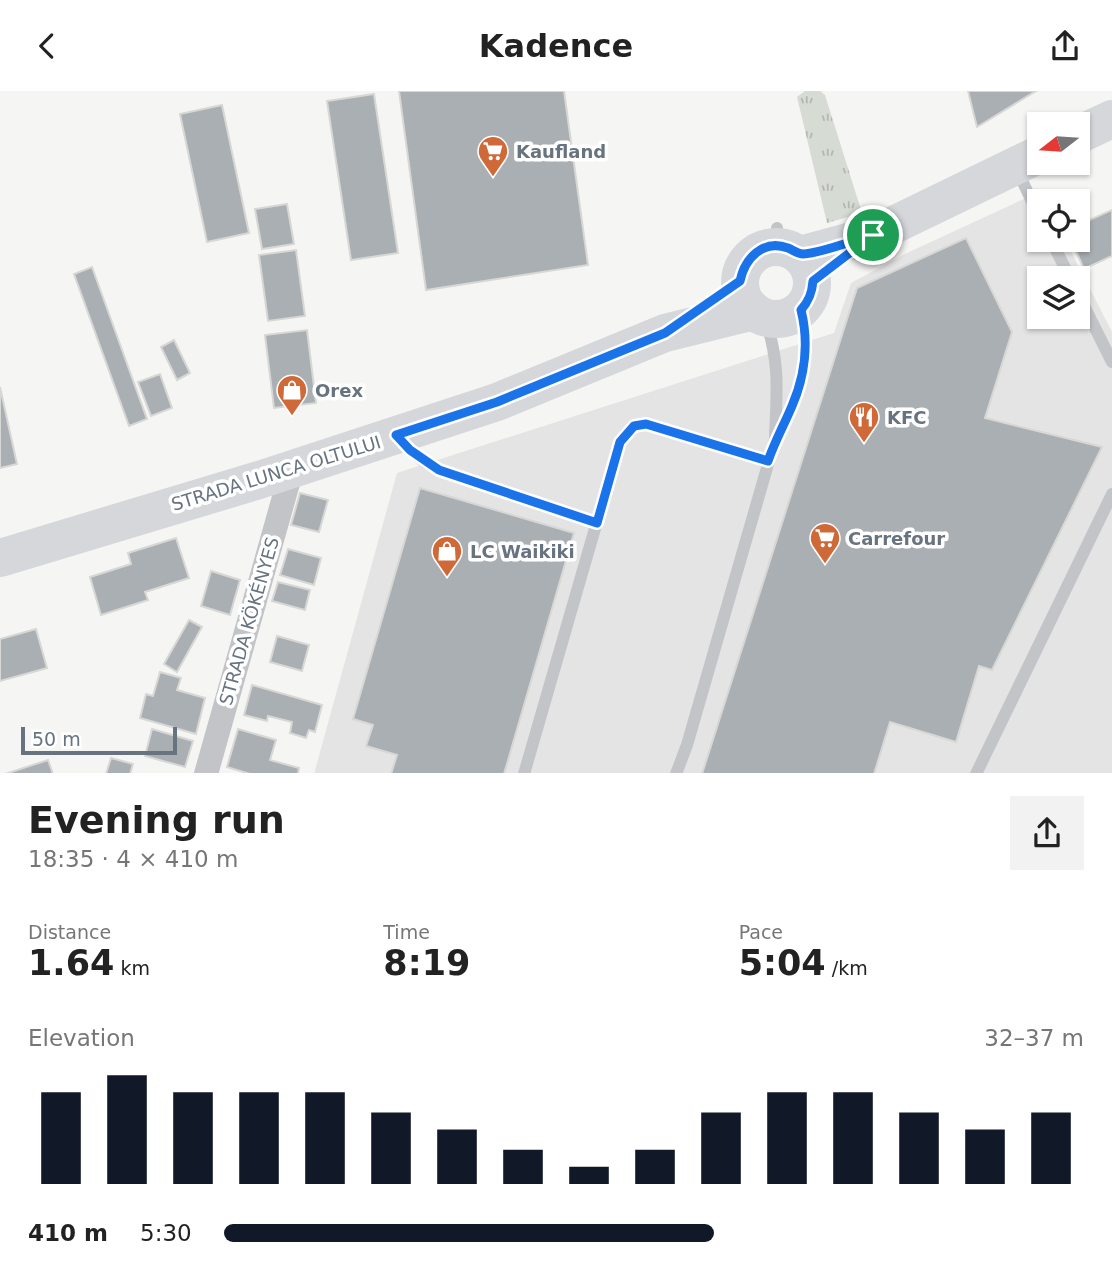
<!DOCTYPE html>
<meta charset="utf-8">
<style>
body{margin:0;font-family:"DejaVu Sans",sans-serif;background:#f2f2f2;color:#222;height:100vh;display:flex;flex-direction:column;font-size:26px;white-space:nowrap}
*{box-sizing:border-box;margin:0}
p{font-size:23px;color:#767676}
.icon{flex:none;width:38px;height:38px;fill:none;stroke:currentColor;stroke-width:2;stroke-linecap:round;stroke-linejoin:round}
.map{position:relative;height:682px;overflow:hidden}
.details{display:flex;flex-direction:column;background:#fff;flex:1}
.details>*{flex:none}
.needle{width:46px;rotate:253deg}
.buttons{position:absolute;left:1027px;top:21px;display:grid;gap:14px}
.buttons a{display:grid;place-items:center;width:63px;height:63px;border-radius:0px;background:#fff;box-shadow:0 2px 5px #0004;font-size:35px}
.scale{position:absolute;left:21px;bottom:18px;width:156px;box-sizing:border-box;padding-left:7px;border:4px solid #687380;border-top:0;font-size:19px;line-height:24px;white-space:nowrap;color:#687380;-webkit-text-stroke:5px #fff;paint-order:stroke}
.pin{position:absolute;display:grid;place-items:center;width:60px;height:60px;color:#fff;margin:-30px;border:4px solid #fff;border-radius:50%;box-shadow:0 2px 7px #0007}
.round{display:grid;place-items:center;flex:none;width:74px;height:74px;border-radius:0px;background:#f2f2f2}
.overview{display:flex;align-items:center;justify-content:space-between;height:119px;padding:0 28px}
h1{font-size:38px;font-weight:700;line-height:52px}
.metrics{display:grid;grid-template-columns:repeat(3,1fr);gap:10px;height:119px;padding:7px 28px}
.metrics div{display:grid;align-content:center}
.metrics b{font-size:35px;font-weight:700}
.metrics small{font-size:19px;font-weight:400}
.metrics p{font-size:19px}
.chart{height:196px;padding:14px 28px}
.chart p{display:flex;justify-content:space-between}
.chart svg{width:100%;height:126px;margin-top:7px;stroke:#111827;stroke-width:6}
ul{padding:0 28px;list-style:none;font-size:23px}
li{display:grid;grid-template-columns:112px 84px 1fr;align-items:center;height:52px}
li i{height:18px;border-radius:9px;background:#111827}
header{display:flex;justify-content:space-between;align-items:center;height:91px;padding:0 28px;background:#fff;font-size:32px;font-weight:700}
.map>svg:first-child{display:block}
</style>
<header><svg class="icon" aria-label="back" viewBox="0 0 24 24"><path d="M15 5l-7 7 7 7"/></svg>Kadence<svg class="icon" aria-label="share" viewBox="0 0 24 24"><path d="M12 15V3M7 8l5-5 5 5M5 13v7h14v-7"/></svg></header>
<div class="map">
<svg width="1112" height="683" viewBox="0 0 1112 683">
<defs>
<pattern id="grass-tufts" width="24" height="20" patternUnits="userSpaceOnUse" patternTransform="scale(1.75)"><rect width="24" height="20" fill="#d6dcd4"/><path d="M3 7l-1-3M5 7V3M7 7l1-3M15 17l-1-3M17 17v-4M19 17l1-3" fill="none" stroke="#b1b7b1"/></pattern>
</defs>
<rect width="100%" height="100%" fill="#f5f5f3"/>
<path fill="#e3e4e3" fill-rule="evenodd" d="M1041 100 1046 110H1040V149H1065L1112 241V682L314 683 397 382 834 242 851 192 907 162ZM1040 187H1078V226H1040Z"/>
<polygon fill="url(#grass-tufts)" points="805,0 820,0 825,4 862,122 827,132 797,6"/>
<g fill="#aaafb4" stroke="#d7d7d5" stroke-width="2">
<polygon points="399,0 564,0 588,174 426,199"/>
<polygon points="968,0 1036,0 977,36"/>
<polygon points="374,3 398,162 351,169 327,10"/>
<polygon points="222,14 249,142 207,151 180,23"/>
<polygon points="287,113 294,153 262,158 255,118"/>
<polygon points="1112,119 1112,165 1084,178 1071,149 1078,149 1078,134"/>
<polygon points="966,147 1012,241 985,327 1102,356 992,579 979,575 956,651 890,631 874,683 702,683 857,197"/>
<polygon points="296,159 305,225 268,230 259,164"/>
<polygon points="92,176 147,328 129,335 74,183"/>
<polygon points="307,239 316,312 274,317 265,244"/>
<polygon points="174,249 190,282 177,289 161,256"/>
<polygon points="160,283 172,317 151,325 138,291"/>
<polygon points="0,296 17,373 0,377"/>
<polygon points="420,397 574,442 504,683 391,683 397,664 366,655 373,634 353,628"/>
<polygon points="300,402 328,409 319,441 291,434"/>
<polygon points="176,447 189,487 145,501 148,509 101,524 90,486 131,473 128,462"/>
<polygon points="288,458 321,467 314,494 280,484"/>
<polygon points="211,480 240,489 230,524 201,515"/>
<polygon points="278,491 310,499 305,519 272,510"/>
<polygon points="189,529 202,536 177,581 164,573"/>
<polygon points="36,538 47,577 0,590 0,548"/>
<polygon points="277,545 309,554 302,580 270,571"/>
<polygon points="160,581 181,587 177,599 205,607 196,643 140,627 146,603 153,605"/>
<polygon points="252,594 322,614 315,641 309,639 306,647 290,642 292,631 268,625 267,630 244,624"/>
<polygon points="152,638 193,650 185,676 145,665"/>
<polygon points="238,638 276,649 270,669 299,677 298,683 250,683 227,676"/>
<polygon points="111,667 133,673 130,683 106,683"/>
<polygon points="48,669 53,683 5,683"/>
</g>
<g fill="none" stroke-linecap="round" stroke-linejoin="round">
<g stroke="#c2c4c7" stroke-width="12">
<polyline points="1017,79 1040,127"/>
<polyline points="777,137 779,155"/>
<polyline points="1051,149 1070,187"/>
<polyline points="1078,203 1112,271"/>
<path d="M765 227C780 272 777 298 775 345"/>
<polyline points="401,350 422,369 439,379 597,432"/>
<polyline points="524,683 620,351 634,335 646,333 768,370"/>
<path d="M676 683 687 654 775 349C797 307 813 267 801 219"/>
<polyline points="976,683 1112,403"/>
</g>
<polyline stroke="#c2c4c7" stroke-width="24" points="206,683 292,378"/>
<g stroke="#d5d7db" stroke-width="38">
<polyline points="1078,44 1112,28"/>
<circle cx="776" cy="192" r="36"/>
<polyline points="800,164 873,144 1040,63"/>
<polyline points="0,467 259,389 497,311 665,242 754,220"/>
</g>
</g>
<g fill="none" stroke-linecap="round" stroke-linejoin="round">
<g stroke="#fff" stroke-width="14">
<path id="route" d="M873 144 813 190C812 202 809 210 801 219 809 251 805 285 792 315 784 334 775 350 768 370L646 333 634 335 620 351 597 432 439 379 410 359 396 344 497 311 665 242 740 190C745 167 763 148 788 157 793 159 798 163 803 163 822 162 854 149 873 144Z"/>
</g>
<use href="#route" stroke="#1a73e8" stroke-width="9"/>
</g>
<defs>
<g id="supermarket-pin" transform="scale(1.575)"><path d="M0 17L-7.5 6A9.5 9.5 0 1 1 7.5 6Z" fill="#d06938" stroke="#fff"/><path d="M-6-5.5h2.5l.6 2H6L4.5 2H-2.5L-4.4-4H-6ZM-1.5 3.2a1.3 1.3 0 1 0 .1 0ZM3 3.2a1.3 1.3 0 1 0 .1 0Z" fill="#fff"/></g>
<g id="shop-pin" transform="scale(1.575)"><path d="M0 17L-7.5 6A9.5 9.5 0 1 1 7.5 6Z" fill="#d06938" stroke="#fff"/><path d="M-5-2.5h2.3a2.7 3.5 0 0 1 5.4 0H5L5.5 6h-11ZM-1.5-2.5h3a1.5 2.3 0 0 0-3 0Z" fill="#fff"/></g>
<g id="restaurant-pin" transform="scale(1.575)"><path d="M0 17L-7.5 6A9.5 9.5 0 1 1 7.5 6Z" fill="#d06938" stroke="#fff"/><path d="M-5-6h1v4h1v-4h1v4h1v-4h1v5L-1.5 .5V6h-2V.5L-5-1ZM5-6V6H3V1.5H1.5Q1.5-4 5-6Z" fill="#fff"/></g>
</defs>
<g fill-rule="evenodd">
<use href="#supermarket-pin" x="493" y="60"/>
<use href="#shop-pin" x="292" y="299"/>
<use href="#restaurant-pin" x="864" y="326"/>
<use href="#supermarket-pin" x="825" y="447"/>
<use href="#shop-pin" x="447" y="460"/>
</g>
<g text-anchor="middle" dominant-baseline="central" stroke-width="7" stroke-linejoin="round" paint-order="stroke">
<g font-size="18" font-weight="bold" fill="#687380" stroke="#fff" text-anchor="start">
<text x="516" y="60">Kaufland</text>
<text x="315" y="299">Orex</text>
<text x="887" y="326">KFC</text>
<text x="848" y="447">Carrefour</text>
<text x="470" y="460">LC Waikiki</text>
</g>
<g font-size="18" fill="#687380" stroke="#fff">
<text transform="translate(276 382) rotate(-17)">STRADA LUNCA OLTULUI</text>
<text transform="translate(249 530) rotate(-74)">STRADA KÖKÉNYES</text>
</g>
</g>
</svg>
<div class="buttons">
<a><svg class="needle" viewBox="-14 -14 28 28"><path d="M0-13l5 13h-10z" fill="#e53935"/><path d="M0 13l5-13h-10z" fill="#767676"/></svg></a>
<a><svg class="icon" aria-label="locate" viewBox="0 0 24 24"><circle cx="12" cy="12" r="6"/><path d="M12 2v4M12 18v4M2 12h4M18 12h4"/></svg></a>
<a><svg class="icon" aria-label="layers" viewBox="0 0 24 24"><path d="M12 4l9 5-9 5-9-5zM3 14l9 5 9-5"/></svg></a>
</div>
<div class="scale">50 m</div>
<div class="pin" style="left:873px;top:144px;background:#1e9e55"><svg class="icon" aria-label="arrive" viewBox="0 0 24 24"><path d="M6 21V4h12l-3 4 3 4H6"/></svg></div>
</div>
<section class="details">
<div class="overview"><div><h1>Evening run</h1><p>18:35 · 4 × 410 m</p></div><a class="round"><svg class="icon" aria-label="share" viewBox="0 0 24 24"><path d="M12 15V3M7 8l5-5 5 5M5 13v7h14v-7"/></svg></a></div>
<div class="metrics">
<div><p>Distance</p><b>1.64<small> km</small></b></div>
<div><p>Time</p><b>8:19</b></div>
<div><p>Pace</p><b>5:04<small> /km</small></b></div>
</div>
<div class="chart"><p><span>Elevation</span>32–37 m</p>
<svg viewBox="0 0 160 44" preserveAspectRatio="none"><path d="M5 44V12M15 44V6M25 44V12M35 44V12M45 44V12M55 44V19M65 44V25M75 44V32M85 44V38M95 44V32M105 44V19M115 44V12M125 44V12M135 44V19M145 44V25M155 44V19"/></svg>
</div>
<ul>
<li><b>410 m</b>5:30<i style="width:57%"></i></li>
</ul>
</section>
